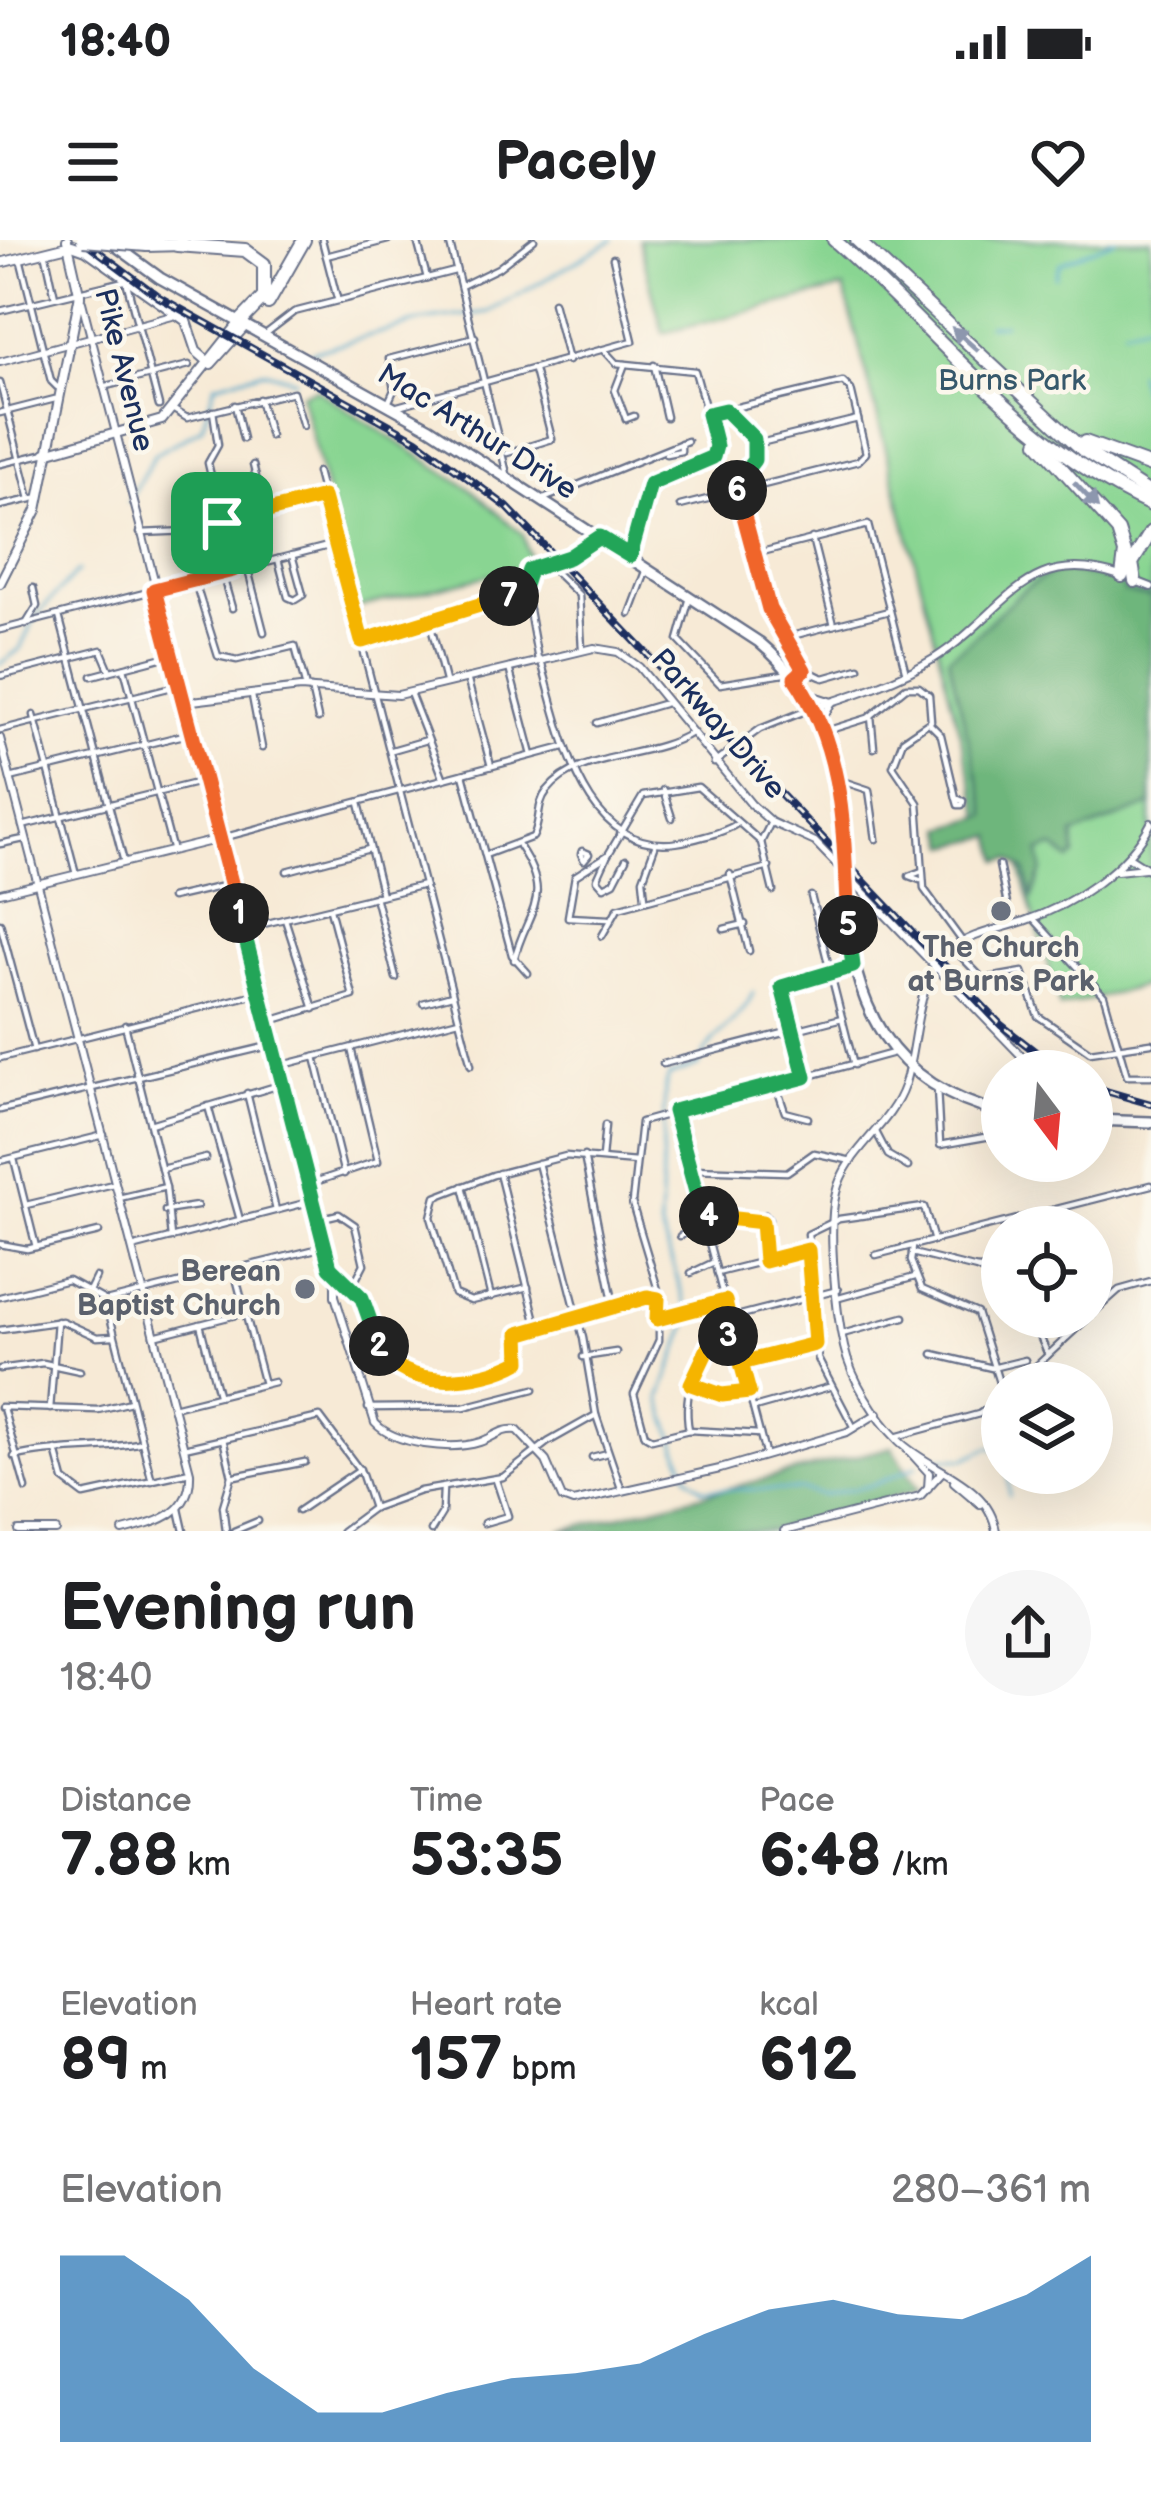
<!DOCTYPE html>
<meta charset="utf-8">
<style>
body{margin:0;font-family:"Balsamiq Sans",sans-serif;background:#f6f6f6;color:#202124;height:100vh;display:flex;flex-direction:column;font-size:45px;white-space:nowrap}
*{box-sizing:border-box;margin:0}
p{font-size:39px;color:#757577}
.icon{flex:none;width:66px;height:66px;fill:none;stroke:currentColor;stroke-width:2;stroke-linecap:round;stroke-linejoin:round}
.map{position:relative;height:1291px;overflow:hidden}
.drawer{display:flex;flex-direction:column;background:#fff;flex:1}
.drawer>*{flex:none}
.needle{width:78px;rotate:164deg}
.tools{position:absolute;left:981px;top:810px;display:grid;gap:24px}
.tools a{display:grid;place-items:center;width:132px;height:132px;border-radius:50%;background:#fff;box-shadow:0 12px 48px #0002;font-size:60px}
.pin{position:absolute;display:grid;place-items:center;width:102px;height:102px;color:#fff;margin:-51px;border-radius:24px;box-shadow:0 6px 18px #0006}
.km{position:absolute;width:60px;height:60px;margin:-30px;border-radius:50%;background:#222;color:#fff;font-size:33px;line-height:60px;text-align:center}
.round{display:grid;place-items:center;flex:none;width:126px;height:126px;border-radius:63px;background:#f6f6f6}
.overview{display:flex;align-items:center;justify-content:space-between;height:204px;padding:0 60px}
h1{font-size:66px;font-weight:600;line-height:90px}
.figures{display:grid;grid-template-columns:repeat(3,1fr);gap:18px;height:204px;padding:12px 60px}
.figures div{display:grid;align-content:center}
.figures b{font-size:60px;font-weight:600}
.figures small{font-size:33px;font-weight:400}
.figures p{font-size:33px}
.chart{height:336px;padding:24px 60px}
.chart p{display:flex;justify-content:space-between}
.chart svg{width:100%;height:216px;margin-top:12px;fill:#1f6fb2;opacity:.7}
.status{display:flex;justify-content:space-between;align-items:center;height:84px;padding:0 60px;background:#fff;direction:ltr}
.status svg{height:33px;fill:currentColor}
header{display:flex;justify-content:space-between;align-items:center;height:156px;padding:0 60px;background:#fff;font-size:54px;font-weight:600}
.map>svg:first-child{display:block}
</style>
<div class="status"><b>18:40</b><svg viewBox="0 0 49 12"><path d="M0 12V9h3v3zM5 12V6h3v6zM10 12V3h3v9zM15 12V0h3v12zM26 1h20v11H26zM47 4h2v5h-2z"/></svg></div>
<header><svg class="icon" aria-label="menu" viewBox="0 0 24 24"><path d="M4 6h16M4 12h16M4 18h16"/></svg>Pacely<svg class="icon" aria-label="heart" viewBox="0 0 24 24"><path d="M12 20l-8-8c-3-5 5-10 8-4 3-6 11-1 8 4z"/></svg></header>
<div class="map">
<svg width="1151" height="1291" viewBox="0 0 1151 1291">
<rect width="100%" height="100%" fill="#fbf7ec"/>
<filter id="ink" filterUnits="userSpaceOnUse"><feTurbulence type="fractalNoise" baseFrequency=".00833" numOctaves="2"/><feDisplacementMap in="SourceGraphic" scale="24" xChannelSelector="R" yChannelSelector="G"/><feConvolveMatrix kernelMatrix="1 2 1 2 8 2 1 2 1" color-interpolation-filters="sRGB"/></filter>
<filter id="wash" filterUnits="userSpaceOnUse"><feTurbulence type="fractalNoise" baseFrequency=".004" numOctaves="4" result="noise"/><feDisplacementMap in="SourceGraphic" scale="48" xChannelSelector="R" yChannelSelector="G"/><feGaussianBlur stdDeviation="2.7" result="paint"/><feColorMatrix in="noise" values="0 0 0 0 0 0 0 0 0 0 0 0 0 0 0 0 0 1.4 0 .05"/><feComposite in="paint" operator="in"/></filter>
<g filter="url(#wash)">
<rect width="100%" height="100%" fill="#f7ead6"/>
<g fill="#89d592" stroke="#528278" stroke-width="3">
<polygon points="639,0 1151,0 1151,744 1060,767 1009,589 986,594 844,48 663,93"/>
<polygon points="316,149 472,250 523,295 531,325 356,368 301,154"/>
</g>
<g fill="#6eb67c" stroke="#44726d" stroke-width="3">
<path d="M1065 330 1121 342 1124 352 1151 357V565L1073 595 1075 616 1070 620 1053 607 1039 612 1042 630 1032 657 1025 630 1011 619 1000 621 993 596 949 606 944 588 987 575 948 417C988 393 1019 338 1065 330Z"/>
<polygon points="892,1207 919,1250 769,1291 559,1291"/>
</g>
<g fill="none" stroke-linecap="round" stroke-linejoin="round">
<g stroke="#4ca7ca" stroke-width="3">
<polyline points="1055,37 1060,23 1115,0"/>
<polyline points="988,85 1004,84"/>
<polyline points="1124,89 1151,82"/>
<polyline points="311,112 421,81 489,72 613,0"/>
<polyline points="1137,133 1145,160"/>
<polyline points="128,262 155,214 202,188 215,144 264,131 295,140"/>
<polyline points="0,424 20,409 36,376 78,331"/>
<path d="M753 753C740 783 709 794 699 825L669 836 665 848 660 986 690 1078 660 1159 688 1237 703 1249 801 1250 823 1255 873 1245 917 1226"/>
<polyline points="934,1218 965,1219 990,1207 1002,1212"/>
<polyline points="1008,1233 1009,1255"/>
</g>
</g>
</g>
<g filter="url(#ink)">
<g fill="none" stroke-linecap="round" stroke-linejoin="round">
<g stroke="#687088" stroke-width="9">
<g id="minor">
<polyline points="322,0 337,58"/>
<polyline points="417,0 427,38"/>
<polyline points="449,0 508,238"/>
<polyline points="45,11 55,57"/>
<polyline points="326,16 388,0"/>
<polyline points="20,18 51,141 57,147"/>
<polyline points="127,44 159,166"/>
<polyline points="461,46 498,28 534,0"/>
<polyline points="553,62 568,121"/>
<polyline points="0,71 124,41"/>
<polyline points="264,95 294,72 455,31"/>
<polyline points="605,111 616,123 695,131 716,206 706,224 649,244 630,317"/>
<polyline points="625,124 615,150 626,179 634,176"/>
<polyline points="654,125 666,177"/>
<polyline points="0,143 30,259"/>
<polyline points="103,147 189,125"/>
<polyline points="259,159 270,196"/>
<polyline points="389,161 394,150 389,119 475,97"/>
<polyline points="235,165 243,199"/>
<polyline points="398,166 633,101 613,18"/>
<polyline points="174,170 187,178 293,152 303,186"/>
<polyline points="213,171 218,205 208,223 233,330"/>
<polyline points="0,173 55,159"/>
<polyline points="756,204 858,179"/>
<polyline points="507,213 552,199 534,130"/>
<polyline points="666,214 681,211 681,203"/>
<polyline points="0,224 46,213"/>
<polyline points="253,225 265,273"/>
<polyline points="317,232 471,825"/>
<path d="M737 243C745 292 770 423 824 438L859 428"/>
<polyline points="718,254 749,228 756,209 747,186 725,170"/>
<polyline points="541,260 687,201"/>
<polyline points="0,266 40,257"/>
<polyline points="680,266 858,221 866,213 851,150 843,142 708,174"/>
<polyline points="140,293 190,291 322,258"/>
<polyline points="812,298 834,385"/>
<polyline points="754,314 868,285 906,433"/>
<polyline points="278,319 288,357 295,360 303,355 292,315"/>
<polyline points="547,324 579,355 582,409"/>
<polyline points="247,326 264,392"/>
<polyline points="222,333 232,368"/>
<polyline points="194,339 218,416 237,420 295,406 306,448"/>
<polyline points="689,361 678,400 720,444 790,433"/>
<polyline points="630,374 647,329"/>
<polyline points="59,376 124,622"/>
<polyline points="430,383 445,441"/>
<polyline points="26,384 37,366 33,348"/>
<polyline points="0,390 336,304"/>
<polyline points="784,398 889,371"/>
<polyline points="362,401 522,352"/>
<polyline points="538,420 523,337 569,317 594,298"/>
<path d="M541 421C562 495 586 627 690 600 706 596 722 593 735 585"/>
<polyline points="124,428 172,608"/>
<polyline points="509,428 532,515"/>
<polyline points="0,436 101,410 110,431"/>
<polyline points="92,436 172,415"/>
<polyline points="467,438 491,526"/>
<polyline points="311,448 318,479"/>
<polyline points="410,453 443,537"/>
<polyline points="252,456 262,508"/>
<polyline points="34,475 76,634"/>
<polyline points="871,476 874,508"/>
<polyline points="597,483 666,463"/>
<polyline points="930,484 941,495 956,558"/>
<polyline points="0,490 180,445"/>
<polyline points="826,491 868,478 906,447 919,447 929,455 931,481 903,500 893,526 918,563 924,649 962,701"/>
<polyline points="392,510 427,500"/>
<polyline points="714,523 760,489 813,468"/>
<polyline points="463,534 512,715 528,733"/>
<polyline points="10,538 192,493"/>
<polyline points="839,540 869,550 876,599"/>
<polyline points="663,550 672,578"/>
<polygon points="956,558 963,561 962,565 958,565"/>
<polyline points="359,563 382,655"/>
<polyline points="771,582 761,602 773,651"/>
<polyline points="22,586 204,541"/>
<polyline points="222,598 564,507"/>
<polyline points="0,604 24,599"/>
<polygon points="582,611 589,614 584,620 581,614"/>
<path d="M485 615 533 597C541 582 536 564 547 551 578 511 651 519 691 493"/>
<polyline points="607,617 597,639 604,647 614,642 626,619"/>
<polyline points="999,625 1011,684"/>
<polyline points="287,631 369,609"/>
<polyline points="730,634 749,711"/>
<polyline points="920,640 909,636 922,631"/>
<polyline points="375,656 396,738"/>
<polyline points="811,656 854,825"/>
<polyline points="171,658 232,644"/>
<polyline points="645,658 643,639 655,606"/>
<polyline points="1033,678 1104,756 1127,836 1151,836"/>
<polyline points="285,679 314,769"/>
<polyline points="609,679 568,677 575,636 608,615 643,556 698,547 761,602"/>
<polyline points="0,683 34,810"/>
<polyline points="243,689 424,645"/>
<polyline points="724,689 745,684"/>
<polyline points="602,696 618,668 769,627"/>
<polyline points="953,708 983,739 1023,732 1038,776 1090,812 1151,803"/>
<path d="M514 720C527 669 555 660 519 606"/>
<polyline points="423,763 452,755"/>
<polyline points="267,782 353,756 330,669"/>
<polyline points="125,785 166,948 171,998"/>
<polyline points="315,817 344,934"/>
<polyline points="0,818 260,753"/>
<polyline points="663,824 842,778"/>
<polyline points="279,826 459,780"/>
<polyline points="805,837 782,747 853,726"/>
<polyline points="776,845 785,872 808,878"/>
<polyline points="937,848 940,905 1002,894"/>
<polyline points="247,853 276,970"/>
<polyline points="208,866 240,980"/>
<polyline points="0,870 273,805"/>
<polyline points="674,871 765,1213"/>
<polyline points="150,884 283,844"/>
<polyline points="876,892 888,915 908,927"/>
<polyline points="584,916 614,1066"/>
<polyline points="602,918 605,885"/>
<polyline points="14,919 36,1007"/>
<polyline points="0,921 104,895"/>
<polyline points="538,923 583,1098 596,1175 622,1251"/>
<polyline points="161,929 206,918"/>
<polyline points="692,929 787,932 814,913 852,921"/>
<polyline points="499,933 537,1085"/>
<polyline points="309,944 378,921 351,808"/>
<polyline points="463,946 491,1057"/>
<polyline points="119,958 166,947"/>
<polyline points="26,965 113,944"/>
<polyline points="165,971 197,966"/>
<polygon points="765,975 769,980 762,982 762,977"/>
<polyline points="703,978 730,975 762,982 765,1021"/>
<polyline points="318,979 339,974 355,985 364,1024 352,1047"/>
<polyline points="680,996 704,985"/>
<polyline points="0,1004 27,1009 99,992"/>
<polyline points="913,1007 911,1021 922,1049 977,1073 1002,1152"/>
<polyline points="132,1008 313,961"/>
<polyline points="912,1013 977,1029"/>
<polyline points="876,1015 1151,945"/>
<polygon points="996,1028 1000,1033 995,1038 977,1029"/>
<polyline points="234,1030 264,1144"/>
<polyline points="691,1033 714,1022"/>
<polyline points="717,1033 808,1010"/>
<path d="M335 1037 360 1055 388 1120C421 1148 486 1142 521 1120L515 1098 521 1093 637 1060 658 1059"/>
<polyline points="528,1047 471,1061 454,1054 431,977 436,957 493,935 566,916 636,922"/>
<polyline points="89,1051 96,1037"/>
<polyline points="0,1057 68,1040 106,1061"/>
<polyline points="839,1058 915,1037"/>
<polyline points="106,1061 324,1007"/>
<polyline points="106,1061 152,1241"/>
<polyline points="1092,1074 1119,1050 1151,1041"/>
<polyline points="729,1078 838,1050"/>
<polyline points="1032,1078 1048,1115"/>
<polyline points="657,1079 725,1061"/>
<polyline points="200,1084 218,1154"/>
<polyline points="0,1090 62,1081 97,1097 114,1096"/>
<polyline points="842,1094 904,1077"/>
<polyline points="154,1096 267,1067"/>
<polyline points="933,1114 992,1128 1025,1120"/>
<polyline points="583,1117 616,1112"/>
<polyline points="741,1123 815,1104"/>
<polyline points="0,1129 43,1123 80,1131"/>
<polyline points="1018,1143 1089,1077"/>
<polyline points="691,1144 722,1155 749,1152"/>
<polyline points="0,1167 98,1170 131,1162"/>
<polyline points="173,1167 274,1142"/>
<polyline points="3,1168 26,1249"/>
<polyline points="368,1168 464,1167 534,1149"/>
<polyline points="754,1168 829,1147"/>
<polyline points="50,1169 57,1081"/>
<polyline points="854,1188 818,1119 808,994 839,979 924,967 934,1001"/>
<path d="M689 1190C682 1155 695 1104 733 1094"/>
<polyline points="760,1194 689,1190 652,1199 645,1195 634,1154 659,1100 659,1053 632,963 641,882 897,812"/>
<polyline points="895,1197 979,1174 1002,1158"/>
<polyline points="223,1199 232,1236 223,1266 226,1291"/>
<polyline points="184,1208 320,1177 361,1232 373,1268"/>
<polyline points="56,1210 64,1240 84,1255 190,1232"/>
<path d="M14 1217C56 1206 99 1212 142 1202"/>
<polyline points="592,1217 608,1213"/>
<polyline points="235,1236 305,1222"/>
<polyline points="179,1269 184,1291"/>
<polyline points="298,1271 360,1229"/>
<polyline points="484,1283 508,1276 496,1240"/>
<polyline points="234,1291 258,1281"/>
<polyline points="342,1291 373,1268 420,1251 503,1237 548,1202 596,1175"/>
<polyline points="431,1291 442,1273 443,1248"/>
</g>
</g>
<g stroke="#687088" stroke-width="10">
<g id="tertiary">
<path d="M82 62 335 1037V1056L375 1183C395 1205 452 1211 480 1202 495 1197 501 1188 517 1190L546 1221 562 1258 573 1262 720 1229 847 1192 878 1173"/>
<polyline points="0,122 176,75"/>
<polyline points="1133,340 1151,347"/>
<polyline points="808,454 832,462 821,481"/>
<polyline points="184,462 300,448 398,455 594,408 618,412 639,427 751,564 771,582 815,602 1036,831"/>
<path d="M813 468C854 455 899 440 935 418 1005 374 1025 304 1120 336"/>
<path d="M0 498 190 1232C192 1275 157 1282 123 1291"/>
<polyline points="1129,617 1151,631"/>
<polyline points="1117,631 1145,628"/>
<polyline points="0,653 220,599"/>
<polyline points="1092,859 1101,866 1101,880"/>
<polyline points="908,1210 929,1233 928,1248"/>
<polyline points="954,1242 980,1264"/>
<polyline points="19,1291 56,1291"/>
<polyline points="784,1291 920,1256 942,1232"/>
<path d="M996 1291C989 1243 930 1231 899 1201 876 1178 851 1139 844 1107 836 1071 827 988 836 953 845 911 890 887 904 846 918 806 914 738 949 711 971 693 998 690 1024 681 1074 664 1127 630 1151 583"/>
</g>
</g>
<g stroke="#687088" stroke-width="12">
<g id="secondary">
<polyline points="67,0 80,57"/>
<polyline points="0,23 72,5 86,10 186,81 196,111 211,124"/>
<polyline points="212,123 246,85"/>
<polyline points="46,213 162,180 240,82"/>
<polyline points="0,343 37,270 80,54"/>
</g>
</g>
<g stroke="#687088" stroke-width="14">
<g id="primary">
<path d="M112 3 160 38 430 188 759 402C813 447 840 513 843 582"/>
<path d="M846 656C850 764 889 845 1002 873"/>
<polyline points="1092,880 1151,882"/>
</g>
</g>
<g stroke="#687088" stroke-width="16">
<g id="motorway">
<path d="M834 0C939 92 1021 205 1151 265"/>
<polyline points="857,0 1083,210 1151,254"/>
<polyline points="147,5 182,4"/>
<polyline points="177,5 245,10 264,24 264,57 240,82"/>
<polyline points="268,63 304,0"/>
<polyline points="1038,202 1118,291 1125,313 1122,336"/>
<polyline points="1085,202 1151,226"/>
<polyline points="1135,341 1132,323 1151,292"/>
</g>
</g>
<use href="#minor" stroke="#fff" stroke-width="4.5"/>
<use href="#tertiary" stroke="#fff" stroke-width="6"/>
<use href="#secondary" stroke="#fff" stroke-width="8"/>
<use href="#primary" stroke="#fff" stroke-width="9"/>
<use href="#motorway" stroke="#fff" stroke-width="12"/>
<g stroke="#1b2f5e" stroke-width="8">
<g id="rail">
<polyline points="83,0 159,57 417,200 507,267 1001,785 1060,831"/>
<polyline points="1092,847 1151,864"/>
</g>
</g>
<use href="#rail" stroke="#fbf7ec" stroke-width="3" stroke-dasharray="9" stroke-linecap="butt"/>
<g stroke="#687088" stroke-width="14" stroke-linecap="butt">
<polyline id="primary-bridge" points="843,582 846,656"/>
</g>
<g stroke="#687088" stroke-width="16" stroke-linecap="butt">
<polyline id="motorway-bridge" points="83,0 147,5"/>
</g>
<use href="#primary-bridge" stroke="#fff" stroke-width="9"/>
<use href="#motorway-bridge" stroke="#fff" stroke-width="12"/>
</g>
<defs><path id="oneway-solid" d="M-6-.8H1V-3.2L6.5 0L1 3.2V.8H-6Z" transform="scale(3)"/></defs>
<g fill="#8d97ae">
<use href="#oneway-solid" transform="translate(965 99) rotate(-138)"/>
<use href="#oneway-solid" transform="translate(1086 255) rotate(47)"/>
</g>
</g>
<g fill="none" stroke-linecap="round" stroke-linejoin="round" filter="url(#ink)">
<g stroke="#fff" stroke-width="24">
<polyline id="split-1" points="222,283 233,330 154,350 239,673"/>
</g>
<g stroke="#fff" stroke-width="24">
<polyline id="split-2" points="239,673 330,1027 362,1058 379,1106"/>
</g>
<g stroke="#fff" stroke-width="24">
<path id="split-3" d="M379 1106C403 1153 481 1143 520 1121L519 1094 647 1057 658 1059 657 1079 725 1061 733 1094 728 1096"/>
</g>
<g stroke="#fff" stroke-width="24">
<polyline id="split-4" points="709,976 762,982 765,1021 808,1010 815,1104 741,1123 749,1152 722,1155 691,1144 710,1104 728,1096"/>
</g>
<g stroke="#fff" stroke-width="24">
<polyline id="split-5" points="709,976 703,978 674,871 805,837 782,747 853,726 848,685"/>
</g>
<g stroke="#fff" stroke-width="24">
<path id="split-6" d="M737 250 769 369 804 430 795 438C847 514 843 597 848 685"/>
</g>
<g stroke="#fff" stroke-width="24">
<polyline id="split-7" points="509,356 522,352 529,330 569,317 599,297 630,316 650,244 713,217 716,206 708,174 725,170 754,199 754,220 737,242 737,250"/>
</g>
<g stroke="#fff" stroke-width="24">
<polyline id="split-8" points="222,283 323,257 362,401 509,356"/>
</g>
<use href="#split-1" stroke="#f0652b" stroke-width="15"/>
<use href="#split-2" stroke="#22a559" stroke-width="15"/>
<use href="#split-3" stroke="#f5b400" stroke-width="15"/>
<use href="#split-4" stroke="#f5b400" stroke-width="15"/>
<use href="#split-5" stroke="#22a559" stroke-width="15"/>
<use href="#split-6" stroke="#f0652b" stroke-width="15"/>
<use href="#split-7" stroke="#22a559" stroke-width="15"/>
<use href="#split-8" stroke="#f5b400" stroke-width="15"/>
</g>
<g fill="#6b7280" stroke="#fbf7ec" stroke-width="4.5">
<circle cx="1001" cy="671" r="12"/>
<circle cx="305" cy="1049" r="12"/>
</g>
<g text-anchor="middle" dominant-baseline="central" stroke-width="9" stroke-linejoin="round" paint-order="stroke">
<g font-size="30" fill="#1b2f5e" stroke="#fbf7ec">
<text transform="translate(124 130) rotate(76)">Pike Avenue</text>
<text transform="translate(477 192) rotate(32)">Mac Arthur Drive</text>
<text transform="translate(718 484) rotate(49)">Parkway Drive</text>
</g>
<g font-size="30" fill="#36586b" stroke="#fbf7ec">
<text x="1012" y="141">Burns Park</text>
</g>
<g font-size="30" font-weight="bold" fill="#5b616d" stroke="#fbf7ec">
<text x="1001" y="708">The Church<tspan x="1001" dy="34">at Burns Park</tspan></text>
<text x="281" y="1032" text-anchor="end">Berean<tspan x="281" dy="34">Baptist Church</tspan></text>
</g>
</g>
</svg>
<div class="tools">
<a><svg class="needle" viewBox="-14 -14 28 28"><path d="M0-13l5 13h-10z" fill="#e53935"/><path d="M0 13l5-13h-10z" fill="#757577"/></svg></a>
<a><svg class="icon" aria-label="locate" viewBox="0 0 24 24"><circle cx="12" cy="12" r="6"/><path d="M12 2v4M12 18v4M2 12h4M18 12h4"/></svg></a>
<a><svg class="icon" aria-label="layers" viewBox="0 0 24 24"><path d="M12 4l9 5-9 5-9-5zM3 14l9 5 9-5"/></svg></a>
</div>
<div class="pin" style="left:222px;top:283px;background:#1e9e55"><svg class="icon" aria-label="arrive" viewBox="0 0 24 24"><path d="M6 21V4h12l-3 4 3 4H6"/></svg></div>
<b class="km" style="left:239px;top:673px">1</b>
<b class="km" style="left:379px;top:1106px">2</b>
<b class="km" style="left:728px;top:1096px">3</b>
<b class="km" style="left:709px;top:976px">4</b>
<b class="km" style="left:848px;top:685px">5</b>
<b class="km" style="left:737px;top:250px">6</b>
<b class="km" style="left:509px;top:356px">7</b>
</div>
<section class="drawer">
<div class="overview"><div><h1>Evening run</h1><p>18:40</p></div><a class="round"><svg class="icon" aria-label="share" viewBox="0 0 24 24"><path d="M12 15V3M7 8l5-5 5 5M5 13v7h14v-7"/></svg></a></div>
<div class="figures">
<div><p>Distance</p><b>7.88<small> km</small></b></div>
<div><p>Time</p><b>53:35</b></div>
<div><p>Pace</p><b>6:48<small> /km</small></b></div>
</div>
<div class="figures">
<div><p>Elevation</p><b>89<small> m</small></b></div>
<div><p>Heart rate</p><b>157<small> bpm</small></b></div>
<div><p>kcal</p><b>612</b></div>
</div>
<div class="chart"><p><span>Elevation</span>280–361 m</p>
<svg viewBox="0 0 160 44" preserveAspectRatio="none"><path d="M0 44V6L10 6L20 15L30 29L40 38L50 38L60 34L70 31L80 30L90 28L100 22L110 17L120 15L130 18L140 19L150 14L160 6V44z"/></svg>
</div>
</section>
